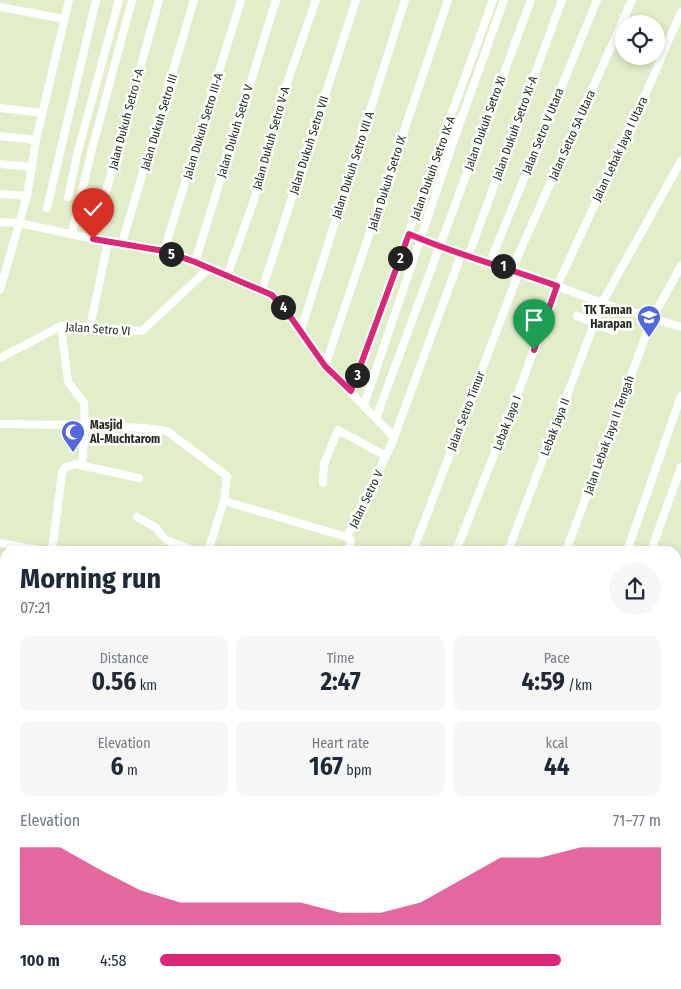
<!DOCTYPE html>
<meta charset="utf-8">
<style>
body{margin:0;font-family:"Fira Sans Condensed",sans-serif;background:#f6f6f7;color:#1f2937;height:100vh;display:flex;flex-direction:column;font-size:19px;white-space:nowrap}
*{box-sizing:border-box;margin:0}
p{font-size:16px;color:#747a83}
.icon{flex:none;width:28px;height:28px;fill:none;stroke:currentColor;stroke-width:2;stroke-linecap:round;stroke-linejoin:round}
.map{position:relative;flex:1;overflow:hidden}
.details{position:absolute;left:0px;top:546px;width:681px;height:444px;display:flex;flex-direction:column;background:#fff;border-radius:15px 15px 0 0;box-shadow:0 2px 8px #0003}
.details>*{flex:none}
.controls{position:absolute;left:615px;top:15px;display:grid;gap:10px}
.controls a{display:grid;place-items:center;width:50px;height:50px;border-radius:50%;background:#fff;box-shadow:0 2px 8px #0003;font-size:25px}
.pin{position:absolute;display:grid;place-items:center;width:42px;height:42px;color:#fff;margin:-51px -21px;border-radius:50% 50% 50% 0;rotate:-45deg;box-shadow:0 0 5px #0007}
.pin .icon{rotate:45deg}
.km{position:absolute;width:25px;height:25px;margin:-12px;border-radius:50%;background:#222;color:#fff;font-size:14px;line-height:25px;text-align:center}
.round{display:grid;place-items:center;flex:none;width:52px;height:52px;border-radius:26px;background:#f6f6f7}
.summary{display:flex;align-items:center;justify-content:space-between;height:85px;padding:0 20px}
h1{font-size:28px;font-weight:700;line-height:38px}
.stats{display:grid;grid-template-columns:repeat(3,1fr);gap:8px;height:85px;padding:5px 20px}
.stats div{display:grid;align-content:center;border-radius:10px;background:#f6f6f7;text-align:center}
.stats b{font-size:25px;font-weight:700}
.stats small{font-size:14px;font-weight:400}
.stats p{font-size:14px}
.chart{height:140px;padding:10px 20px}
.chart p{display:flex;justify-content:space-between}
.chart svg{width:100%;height:90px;margin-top:5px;fill:#db2777;opacity:.7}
ul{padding:0 20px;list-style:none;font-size:16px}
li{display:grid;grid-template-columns:80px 60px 1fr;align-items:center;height:38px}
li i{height:12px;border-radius:6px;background:#db2777}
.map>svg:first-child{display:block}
</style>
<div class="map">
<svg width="681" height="989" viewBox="0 0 681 989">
<rect width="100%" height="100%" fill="#e2eec9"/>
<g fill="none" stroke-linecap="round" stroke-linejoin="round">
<g stroke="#fff" stroke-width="8">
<polyline points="0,7 64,19"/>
<polyline points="0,108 42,113"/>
<polyline points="0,136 36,140"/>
<polyline points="0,164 32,167"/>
<polyline points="0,194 27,196"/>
<polyline points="68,197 78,151 119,0"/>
<polyline points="47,208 96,0"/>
<polyline points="0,222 19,223 108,242 164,251 195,262 271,295 292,319 325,366 394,437"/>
<polyline points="72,233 92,149 132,0"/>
<polyline points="409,234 461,255 512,269 602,303 681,327"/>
<polyline points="93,239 159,0"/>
<polyline points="122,243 194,0"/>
<polyline points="164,251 241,0"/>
<polyline points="468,257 562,0"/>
<polyline points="195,262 276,0"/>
<polyline points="490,262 597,0"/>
<polyline points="512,269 632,0"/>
<polyline points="227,276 254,200 288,80 316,0"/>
<polyline points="0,290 27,196 36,140 69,0"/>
<polyline points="262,290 356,0"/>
<polyline points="577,316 614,331"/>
<polyline points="61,326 68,382 84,403 85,425 144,428 167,431 227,476 224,501 208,551"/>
<polyline points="90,327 108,242"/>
<polyline points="301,330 405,0"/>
<polyline points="0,358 61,326 142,331 209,268"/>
<polyline points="325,366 448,0"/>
<polyline points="351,391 493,0"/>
<polyline points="364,405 456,134 504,0"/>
<polyline points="376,418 531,0"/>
<polyline points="0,424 85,425 82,466"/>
<polyline points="323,483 324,464 338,430 386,456"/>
<polyline points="224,501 347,537"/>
<polyline points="137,517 155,527 166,540 196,551"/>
<polyline points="347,537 392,443 461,255"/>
<polyline points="347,537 351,540 348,551"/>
<polyline points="0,543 43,551"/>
<polyline points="653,545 681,467"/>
<polyline points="52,551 62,473 64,468 75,464 139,478"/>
<polyline points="413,551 519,272"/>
<polyline points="456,551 513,407 557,286 640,107 681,12"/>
<polyline points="508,551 602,303 681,161"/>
<polyline points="566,551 652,319 681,266"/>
<polyline points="627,551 681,396"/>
<polyline points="676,633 681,619"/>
<polyline points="676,740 681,727"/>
<polyline points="294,989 299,985"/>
</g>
<g stroke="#c8dc8e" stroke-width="12">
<polyline points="0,818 5,819"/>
<polyline points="0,834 5,835"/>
<polyline points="531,985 545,989"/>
<polyline points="585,985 599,989"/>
</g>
</g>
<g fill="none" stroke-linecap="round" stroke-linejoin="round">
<g stroke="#fff" stroke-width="10">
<path id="route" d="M93 239 164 251 195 262 272 295 292 319 325 366 351 391 409 234C457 255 508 268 557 286L534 350"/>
</g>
<use href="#route" stroke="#db2777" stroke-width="6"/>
</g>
<defs>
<g id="school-pin" transform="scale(1.25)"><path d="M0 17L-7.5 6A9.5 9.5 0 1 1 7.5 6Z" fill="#5468de" stroke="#fff"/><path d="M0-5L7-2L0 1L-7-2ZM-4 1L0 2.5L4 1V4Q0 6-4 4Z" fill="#fff"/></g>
<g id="mosque-pin" transform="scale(1.25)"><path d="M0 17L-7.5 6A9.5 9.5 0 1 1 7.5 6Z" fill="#5468de" stroke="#fff"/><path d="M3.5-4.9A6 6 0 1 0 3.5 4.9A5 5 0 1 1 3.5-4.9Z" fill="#fff"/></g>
</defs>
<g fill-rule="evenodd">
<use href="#school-pin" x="649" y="317"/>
<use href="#mosque-pin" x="73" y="432"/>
</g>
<g text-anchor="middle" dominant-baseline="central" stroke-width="5" stroke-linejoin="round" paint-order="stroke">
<g font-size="12" fill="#252a1c" stroke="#fff">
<text transform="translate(126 119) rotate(-75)">Jalan Dukuh Setro I-A</text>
<text transform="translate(159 122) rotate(-73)">Jalan Dukuh Setro III</text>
<text transform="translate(485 123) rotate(-70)">Jalan Dukuh Setro XI</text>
<text transform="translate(203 126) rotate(-73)">Jalan Dukuh Setro III-A</text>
<text transform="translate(515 128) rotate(-70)">Jalan Dukuh Setro XI-A</text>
<text transform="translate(235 131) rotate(-73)">Jalan Dukuh Setro V</text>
<text transform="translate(543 131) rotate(-68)">Jalan Setro V Utara</text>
<text transform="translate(572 135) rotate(-66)">Jalan Setro 5A Utara</text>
<text transform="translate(271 138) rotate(-74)">Jalan Dukuh Setro V-A</text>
<text transform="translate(309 145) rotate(-72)">Jalan Dukuh Setro VII</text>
<text transform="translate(620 149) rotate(-65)">Jalan Lebak Jaya I Utara</text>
<text transform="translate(353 165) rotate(-72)">Jalan Dukuh Setro VII A</text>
<text transform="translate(433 168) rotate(-70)">Jalan Dukuh Setro IX-A</text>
<text transform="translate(387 183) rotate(-72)">Jalan Dukuh Setro IX</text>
<text transform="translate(98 329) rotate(4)">Jalan Setro VI</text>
<text transform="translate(466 411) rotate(-69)">Jalan Setro Timur</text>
<text transform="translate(507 423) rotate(-69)">Lebak Jaya I</text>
<text transform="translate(555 427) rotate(-69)">Lebak Jaya II</text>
<text transform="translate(609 435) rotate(-70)">Jalan Lebak Jaya II Tengah</text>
<text transform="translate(366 499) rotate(-64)">Jalan Setro V</text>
</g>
<g font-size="12" font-weight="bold" fill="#252a1c" stroke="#fff" text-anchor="end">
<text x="632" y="310">TK Taman<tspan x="632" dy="14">Harapan</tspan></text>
<text x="90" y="425" text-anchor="start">Masjid<tspan x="90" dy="14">Al-Muchtarom</tspan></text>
</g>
</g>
</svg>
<div class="controls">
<a><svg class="icon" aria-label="locate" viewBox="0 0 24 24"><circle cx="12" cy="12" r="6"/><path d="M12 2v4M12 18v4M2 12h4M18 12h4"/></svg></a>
</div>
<div class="pin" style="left:534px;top:350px;background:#1e9e55"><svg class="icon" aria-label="arrive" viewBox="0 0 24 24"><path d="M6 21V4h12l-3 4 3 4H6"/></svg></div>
<div class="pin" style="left:93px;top:239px;background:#d93025"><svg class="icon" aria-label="check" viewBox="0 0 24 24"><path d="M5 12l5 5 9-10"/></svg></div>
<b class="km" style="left:503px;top:266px">1</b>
<b class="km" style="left:400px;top:258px">2</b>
<b class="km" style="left:357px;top:375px">3</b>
<b class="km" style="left:283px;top:307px">4</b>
<b class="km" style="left:171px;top:254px">5</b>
<section class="details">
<div class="summary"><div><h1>Morning run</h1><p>07:21</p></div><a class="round"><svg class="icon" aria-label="share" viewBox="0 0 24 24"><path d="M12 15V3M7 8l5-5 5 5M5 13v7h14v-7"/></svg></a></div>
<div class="stats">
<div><p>Distance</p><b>0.56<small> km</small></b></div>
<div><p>Time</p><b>2:47</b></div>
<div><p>Pace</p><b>4:59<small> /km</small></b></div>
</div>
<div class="stats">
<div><p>Elevation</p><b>6<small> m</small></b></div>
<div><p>Heart rate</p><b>167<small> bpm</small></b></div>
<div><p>kcal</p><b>44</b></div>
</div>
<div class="chart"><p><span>Elevation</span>71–77 m</p>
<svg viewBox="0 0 160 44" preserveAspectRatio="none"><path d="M0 44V6L10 6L20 17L30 27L40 33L50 33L60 33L70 33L80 38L90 38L100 33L110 22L120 11L130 11L140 6L150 6L160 6V44z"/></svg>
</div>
<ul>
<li><b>100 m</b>4:58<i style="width:80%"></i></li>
</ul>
</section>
</div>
